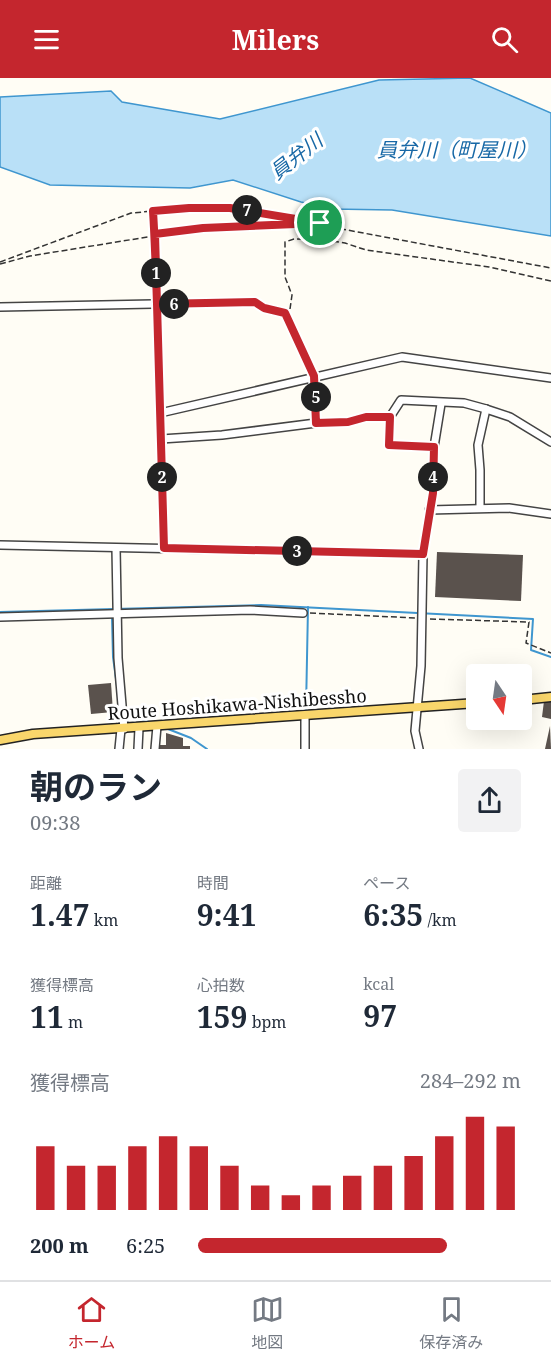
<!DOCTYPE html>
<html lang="ja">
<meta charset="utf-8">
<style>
body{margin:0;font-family:"Noto Serif","Noto Sans JP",serif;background:#f2f2f3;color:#1f2937;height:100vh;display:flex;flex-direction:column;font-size:22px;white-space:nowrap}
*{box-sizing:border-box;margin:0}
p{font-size:20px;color:#747a83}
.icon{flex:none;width:33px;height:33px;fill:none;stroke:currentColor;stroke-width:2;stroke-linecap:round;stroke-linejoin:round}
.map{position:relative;height:671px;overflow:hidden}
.sheet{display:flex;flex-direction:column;background:#fff;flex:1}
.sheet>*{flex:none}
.needle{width:39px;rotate:167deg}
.buttons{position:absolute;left:466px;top:586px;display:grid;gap:12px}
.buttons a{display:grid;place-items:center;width:66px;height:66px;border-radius:6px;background:#fff;box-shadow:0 6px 24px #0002;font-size:30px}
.pin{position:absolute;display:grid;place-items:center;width:51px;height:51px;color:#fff;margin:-26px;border:3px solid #fff;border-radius:50%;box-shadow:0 2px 6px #0007}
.km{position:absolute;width:30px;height:30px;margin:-15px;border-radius:50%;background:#222;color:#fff;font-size:16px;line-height:30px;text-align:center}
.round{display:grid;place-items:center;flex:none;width:63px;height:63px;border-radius:6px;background:#f2f2f3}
.head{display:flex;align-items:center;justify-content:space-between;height:102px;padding:0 30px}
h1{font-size:33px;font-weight:700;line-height:45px}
.metrics{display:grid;grid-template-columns:repeat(3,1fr);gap:9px;height:102px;padding:6px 30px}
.metrics div{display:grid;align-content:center}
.metrics b{font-size:30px;font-weight:700}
.metrics small{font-size:16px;font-weight:400}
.metrics p{font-size:16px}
.chart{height:168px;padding:12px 30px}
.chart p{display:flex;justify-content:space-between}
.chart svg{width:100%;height:108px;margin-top:6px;stroke:#c4262e;stroke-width:6}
ul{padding:0 30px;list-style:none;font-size:20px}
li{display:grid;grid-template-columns:96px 72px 1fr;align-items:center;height:45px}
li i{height:15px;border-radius:8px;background:#c4262e}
header{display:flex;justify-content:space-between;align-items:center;height:78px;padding:0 30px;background:#c4262e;color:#fff;font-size:27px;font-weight:700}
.tabs{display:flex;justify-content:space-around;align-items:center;height:84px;border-top:2px solid #e0e1e3;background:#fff;font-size:16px;color:#747a83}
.tabs a{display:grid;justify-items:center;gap:3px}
.tabs .on{color:#c4262e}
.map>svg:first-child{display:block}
</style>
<header><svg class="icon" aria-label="menu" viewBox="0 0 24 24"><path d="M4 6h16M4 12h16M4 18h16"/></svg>Milers<svg class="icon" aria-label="search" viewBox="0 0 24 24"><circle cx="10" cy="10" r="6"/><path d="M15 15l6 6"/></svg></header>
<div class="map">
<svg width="551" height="671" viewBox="0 0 551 671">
<rect width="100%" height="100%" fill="#fffdf5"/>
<polygon fill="#b9e0f7" stroke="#3f96cf" stroke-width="1.5" points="470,0 551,35 551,158 392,132 332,131 301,124 233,102 190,110 50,107 0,89 0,19 111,13 122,24 220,41 379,2"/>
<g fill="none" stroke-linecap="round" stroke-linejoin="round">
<g stroke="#3f96cf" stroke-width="2">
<polyline points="0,534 261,527 533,541 531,572 551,579"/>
<polyline points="112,540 113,579 117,608"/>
<polyline points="306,631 308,529"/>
<polyline points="128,639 147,642"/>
<polyline points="168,651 191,660 207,671"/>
</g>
</g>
<g fill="#5a524d">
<polygon points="437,474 523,477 521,523 435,519"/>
<polygon points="111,605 113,634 91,636 88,607"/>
<polygon points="544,623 551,624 551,641 542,639"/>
<polygon points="550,648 551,671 545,671"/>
<polygon points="166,655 183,660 183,668 190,668 190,671 156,671 156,667 166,667"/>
</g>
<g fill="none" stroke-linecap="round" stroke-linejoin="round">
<g stroke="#444" stroke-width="10">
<g id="minor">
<polyline points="157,226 164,470"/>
<polyline points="0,229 255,224 264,230 285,235 314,298 316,345"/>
<polyline points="160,335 402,279 551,300"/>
<polyline points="161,361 222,357 316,345 348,344 366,339 386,340 390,339 401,322 464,325 486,331 510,339 551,364"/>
<polyline points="480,430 480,392 478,367 486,331"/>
<polyline points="429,432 509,430 551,436"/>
<polyline points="0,467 423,476"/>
<polyline points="116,470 118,580 124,651"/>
<polyline points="0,539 250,532 303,535"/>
<polyline points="119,671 121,651"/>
<polyline points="138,671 139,650"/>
<polyline points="155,671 157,648"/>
<polyline points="305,671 305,638"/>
<polyline points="419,671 415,653 421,588 423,476 433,415 434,369 441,326"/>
</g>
</g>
<g stroke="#222" stroke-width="11">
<g id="major">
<polyline points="522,622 551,619"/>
<polyline points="0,662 33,656 477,625"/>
</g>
</g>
<g stroke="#333" stroke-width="1.5" stroke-dasharray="6 3" stroke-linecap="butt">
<polyline points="153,134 157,219"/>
<polyline points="0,184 131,135 189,130 229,130 551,190"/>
<polyline points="0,186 30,178 203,150 317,145"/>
<polyline points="290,231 292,217 285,199 285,164 294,161 325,162 345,165 366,172 489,189 551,203"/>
<polyline points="389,346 389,367 429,368"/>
<polyline points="310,535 416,540"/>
<polyline points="430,541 529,544 526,565 551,575"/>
</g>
<use href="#minor" stroke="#fff" stroke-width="7"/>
<use href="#major" stroke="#f9d66b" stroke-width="8"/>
</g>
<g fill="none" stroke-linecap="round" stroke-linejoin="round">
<g stroke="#fff" stroke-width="12">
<path id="route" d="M320 145 203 150 155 156 164 470 423 476 433 415 434 369 389 367 390 339H366L348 344 316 345 314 298 285 235 264 230 255 224 157 226C156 195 155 164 153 133L189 130H230L320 145"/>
</g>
<use href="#route" stroke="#c4262e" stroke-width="8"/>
</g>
<g text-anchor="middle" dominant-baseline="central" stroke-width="6" stroke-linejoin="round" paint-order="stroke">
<g font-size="18" fill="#111" stroke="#fff">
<text transform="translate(237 626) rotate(-4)">Route Hoshikawa-Nishibessho</text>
</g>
<g font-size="20" font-style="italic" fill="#1768a6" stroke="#fff">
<text x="457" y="71">員弁川（町屋川）</text>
<text transform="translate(296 78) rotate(-38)">員弁川</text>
</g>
</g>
</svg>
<div class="buttons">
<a><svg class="needle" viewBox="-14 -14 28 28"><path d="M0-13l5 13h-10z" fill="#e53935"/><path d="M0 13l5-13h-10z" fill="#747a83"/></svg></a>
</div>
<div class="pin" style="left:320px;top:145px;background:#1e9e55"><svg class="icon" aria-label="arrive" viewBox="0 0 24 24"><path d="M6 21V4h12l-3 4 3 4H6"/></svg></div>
<b class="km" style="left:156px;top:195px">1</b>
<b class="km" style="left:162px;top:399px">2</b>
<b class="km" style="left:297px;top:473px">3</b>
<b class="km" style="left:433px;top:399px">4</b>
<b class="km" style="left:316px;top:319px">5</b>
<b class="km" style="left:174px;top:226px">6</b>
<b class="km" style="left:247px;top:132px">7</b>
</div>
<section class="sheet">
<div class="head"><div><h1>朝のラン</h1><p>09:38</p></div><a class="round"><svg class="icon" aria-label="share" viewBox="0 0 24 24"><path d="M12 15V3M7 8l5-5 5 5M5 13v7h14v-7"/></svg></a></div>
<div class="metrics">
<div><p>距離</p><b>1.47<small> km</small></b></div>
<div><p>時間</p><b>9:41</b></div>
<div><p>ペース</p><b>6:35<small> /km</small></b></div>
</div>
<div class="metrics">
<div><p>獲得標高</p><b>11<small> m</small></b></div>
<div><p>心拍数</p><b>159<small> bpm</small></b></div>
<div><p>kcal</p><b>97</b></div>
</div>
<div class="chart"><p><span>獲得標高</span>284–292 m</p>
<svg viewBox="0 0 160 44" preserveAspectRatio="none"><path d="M5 44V18M15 44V26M25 44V26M35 44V18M45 44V14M55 44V18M65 44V26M75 44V34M85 44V38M95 44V34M105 44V30M115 44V26M125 44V22M135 44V14M145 44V6M155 44V10"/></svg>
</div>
<ul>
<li><b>200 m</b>6:25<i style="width:77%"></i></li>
</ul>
</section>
<nav class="tabs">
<a class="on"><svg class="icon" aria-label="home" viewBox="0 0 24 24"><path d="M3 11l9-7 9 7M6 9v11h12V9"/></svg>ホーム</a>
<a><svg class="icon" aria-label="map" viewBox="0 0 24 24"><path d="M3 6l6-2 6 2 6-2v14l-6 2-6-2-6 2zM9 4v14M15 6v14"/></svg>地図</a>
<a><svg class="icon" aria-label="saved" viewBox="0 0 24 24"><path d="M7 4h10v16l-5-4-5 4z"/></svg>保存済み</a>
</nav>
